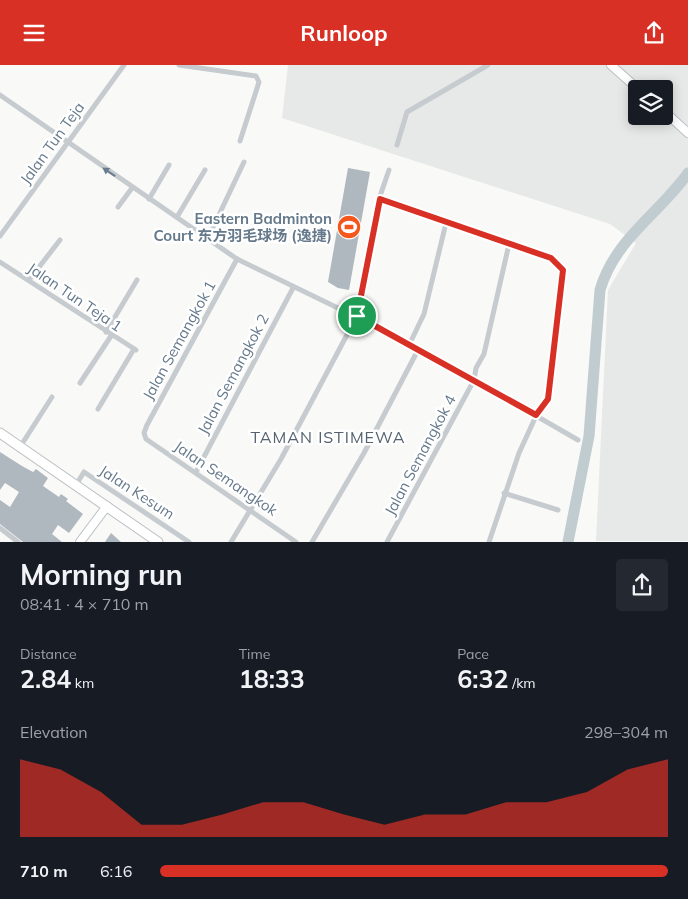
<!DOCTYPE html>
<meta charset="utf-8">
<style>
body{margin:0;font-family:Mulish,"Noto Sans SC",sans-serif;background:#242831;color:#f1f3f6;height:100vh;display:flex;flex-direction:column;font-size:19px;white-space:nowrap}
*{box-sizing:border-box;margin:0}
p{font-size:16px;color:#9ea1a6}
.icon{flex:none;width:28px;height:28px;fill:none;stroke:currentColor;stroke-width:2;stroke-linecap:round;stroke-linejoin:round}
.map{position:relative;height:477px;overflow:hidden}
.side{display:flex;flex-direction:column;background:#171b24;flex:1}
.side>*{flex:none}
.fabs{position:absolute;left:628px;top:15px;display:grid;gap:10px}
.fabs a{display:grid;place-items:center;width:45px;height:45px;border-radius:5px;background:#171b24;box-shadow:0 2px 12px #0003;font-size:25px}
.pin{position:absolute;display:grid;place-items:center;width:42px;height:42px;color:#fff;margin:-21px;border:2px solid #fff;border-radius:50%;box-shadow:0 1px 5px #0007}
.round{display:grid;place-items:center;flex:none;width:52px;height:52px;border-radius:5px;background:#242831}
.headline{display:flex;align-items:center;justify-content:space-between;height:85px;padding:0 20px}
h1{font-size:28px;font-weight:700;line-height:38px}
.stats{display:grid;grid-template-columns:repeat(3,1fr);gap:8px;height:85px;padding:5px 20px}
.stats div{display:grid;align-content:center}
.stats b{font-size:25px;font-weight:700}
.stats small{font-size:14px;font-weight:400}
.stats p{font-size:14px}
.chart{height:140px;padding:10px 20px}
.chart p{display:flex;justify-content:space-between}
.chart svg{width:100%;height:90px;margin-top:5px;fill:#d93025;opacity:.7}
ul{padding:0 20px;list-style:none;font-size:16px}
li{display:grid;grid-template-columns:80px 60px 1fr;align-items:center;height:38px}
li i{height:12px;border-radius:6px;background:#d93025}
header{display:flex;justify-content:space-between;align-items:center;height:65px;padding:0 20px;background:#d93025;color:#fff;font-size:22px;font-weight:700}
.map>svg:first-child{display:block}
</style>
<header><svg class="icon" aria-label="menu" viewBox="0 0 24 24"><path d="M4 6h16M4 12h16M4 18h16"/></svg>Runloop<svg class="icon" aria-label="share" viewBox="0 0 24 24"><path d="M12 15V3M7 8l5-5 5 5M5 13v7h14v-7"/></svg></header>
<div class="map">
<svg width="688" height="477" viewBox="0 0 688 477">
<rect width="100%" height="100%" fill="#f9f9f7"/>
<path fill="#e7e8e8" fill-rule="evenodd" d="M288 0H688V476H596L608 225 636 178 610 159 282 53ZM636 24H664V51H636Z"/>
<g fill="none" stroke-linecap="round" stroke-linejoin="round">
<path stroke="#c1ccd1" stroke-width="11" d="M568 477 589 371 600 225C615 174 658 150 688 108"/>
</g>
<g fill="#afb8bf">
<polygon points="348,103 370,107 349,225 338,223 328,217"/>
<polygon points="0,387 22,401 33,407 36,404 48,413 43,421 59,432 61,429 68,434 66,436 83,449 69,468 58,460 52,469 62,477 23,477 0,459 0,435 10,442 19,427 5,418 0,425"/>
<polygon points="111,468 121,477 105,477"/>
</g>
<g fill="none" stroke-linecap="round" stroke-linejoin="round">
<g stroke="#bbc0c5" stroke-width="10">
<g id="secondary">
<polyline points="611,0 638,24"/>
<polyline points="664,46 688,68"/>
<polyline points="80,477 107,441"/>
</g>
</g>
<g stroke="#bcc0c4" stroke-width="11">
<polyline id="primary" points="0,368 158,477"/>
</g>
<g stroke="#c6cbcf" stroke-width="5">
<polyline points="179,0 256,11 259,17 240,76"/>
<polyline points="0,30 237,194 410,278 578,375"/>
<polyline points="397,80 407,47 488,0"/>
<polyline points="149,134 169,100"/>
<polyline points="379,134 551,193 563,205 548,334 536,351 519,388 489,477"/>
<polyline points="118,142 132,123"/>
<polyline points="177,152 205,105"/>
<polyline points="0,171 124,0"/>
<polyline points="208,173 244,97"/>
<polyline points="237,194 147,360 144,368 146,374 296,477"/>
<polyline points="0,197 136,285"/>
<polyline points="29,215 60,175"/>
<polyline points="106,267 137,215"/>
<polyline points="410,278 424,249 446,158"/>
<polyline points="80,318 111,271"/>
<polyline points="98,344 134,284"/>
<polyline points="20,382 52,332"/>
<polyline points="196,407 293,223"/>
<polyline points="76,420 84,407 189,477"/>
<polyline points="504,428 558,445"/>
<polyline points="0,463 18,477"/>
<polyline points="231,477 281,394 357,251 379,134 389,105"/>
<polyline points="312,477 364,388 419,283"/>
<polyline points="387,477 474,315 476,303 484,289 509,179"/>
</g>
<use href="#secondary" stroke="#fff" stroke-width="8"/>
<use href="#primary" stroke="#fff" stroke-width="9"/>
</g>
<defs><path id="oneway-solid" d="M-6-.8H1V-3.2L6.5 0L1 3.2V.8H-6Z" transform="scale(1.25)"/></defs>
<use fill="#6a7d8e" href="#oneway-solid" transform="translate(109 107) rotate(-146)"/>
<g fill="none" stroke-linecap="round" stroke-linejoin="round">
<g stroke="#fff" stroke-width="10">
<polygon id="route" points="380,134 551,193 563,205 548,334 536,350 357,251"/>
</g>
<use href="#route" stroke="#d93025" stroke-width="6"/>
</g>
<defs>
<g id="stadium-disc" transform="scale(1.25)"><circle r="9.5" fill="#f4561c" stroke="#fff"/><path d="M0-5a6.5 5 0 1 0 0 10a6.5 5 0 1 0 0-10ZM-3.5-1.8h7v3.6h-7Z" fill="#fff"/></g>
</defs>
<g fill-rule="evenodd">
<use href="#stadium-disc" x="349" y="162"/>
</g>
<g text-anchor="middle" dominant-baseline="central" stroke-width="5" stroke-linejoin="round" paint-order="stroke">
<g font-size="15" fill="#65798b" stroke="#fff">
<text transform="translate(52 78) rotate(-54)">Jalan Tun Teja</text>
<text transform="translate(75 232) rotate(34)">Jalan Tun Teja 1</text>
<text transform="translate(179 275) rotate(-61)">Jalan Semangkok 1</text>
<text transform="translate(233 309) rotate(-62)">Jalan Semangkok 2</text>
<text transform="translate(420 390) rotate(-62)">Jalan Semangkok 4</text>
<text transform="translate(226 413) rotate(34)">Jalan Semangkok</text>
<text transform="translate(137 427) rotate(33)">Jalan Kesum</text>
</g>
<g font-size="15" font-weight="bold" fill="#65798b" stroke="#fff" text-anchor="end">
<text x="332" y="153">Eastern Badminton<tspan x="332" dy="17">Court 东方羽毛球场 (逸捷)</tspan></text>
</g>
<g font-size="16" letter-spacing="1" fill="#54626f" stroke="#fff">
<text x="328" y="372">TAMAN ISTIMEWA</text>
</g>
</g>
</svg>
<div class="fabs">
<a><svg class="icon" aria-label="layers" viewBox="0 0 24 24"><path d="M12 4l9 5-9 5-9-5zM3 14l9 5 9-5"/></svg></a>
</div>
<div class="pin" style="left:357px;top:251px;background:#1e9e55"><svg class="icon" aria-label="arrive" viewBox="0 0 24 24"><path d="M6 21V4h12l-3 4 3 4H6"/></svg></div>
</div>
<section class="side">
<div class="headline"><div><h1>Morning run</h1><p>08:41 · 4 × 710 m</p></div><a class="round"><svg class="icon" aria-label="share" viewBox="0 0 24 24"><path d="M12 15V3M7 8l5-5 5 5M5 13v7h14v-7"/></svg></a></div>
<div class="stats">
<div><p>Distance</p><b>2.84<small> km</small></b></div>
<div><p>Time</p><b>18:33</b></div>
<div><p>Pace</p><b>6:32<small> /km</small></b></div>
</div>
<div class="chart"><p><span>Elevation</span>298–304 m</p>
<svg viewBox="0 0 160 44" preserveAspectRatio="none"><path d="M0 44V6L10 11L20 22L30 38L40 38L50 33L60 27L70 27L80 33L90 38L100 33L110 33L120 27L130 27L140 22L150 11L160 6V44z"/></svg>
</div>
<ul>
<li><b>710 m</b>6:16<i style="width:100%"></i></li>
</ul>
</section>
